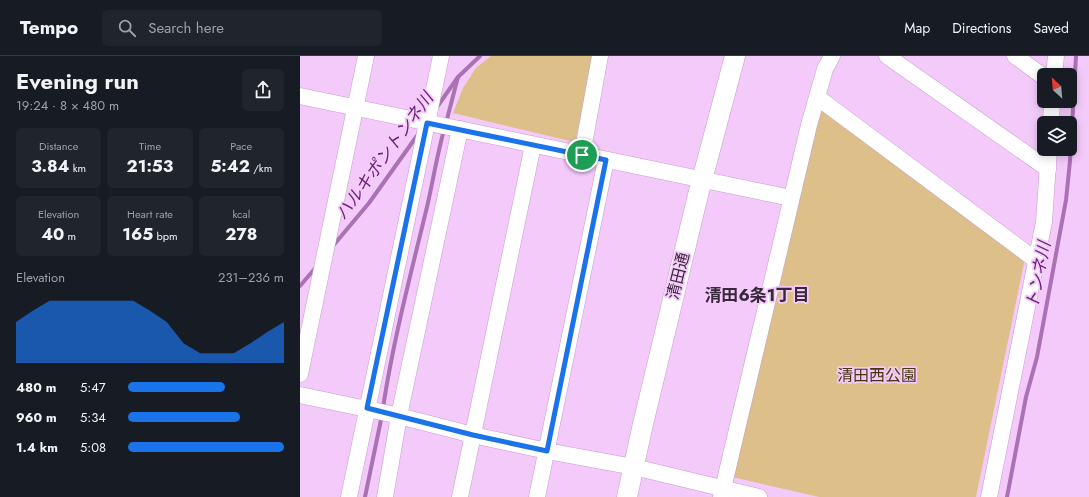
<!DOCTYPE html>
<meta charset="utf-8">
<style>
body{margin:0;font-family:Jost,"Noto Sans JP",sans-serif;background:#20242c;color:#f1f3f6;height:100vh;display:flex;flex-direction:column;font-size:15px;white-space:nowrap}
*{box-sizing:border-box;margin:0}
p{font-size:13px;color:#9ea1a6}
.icon{flex:none;width:22px;height:22px;fill:none;stroke:currentColor;stroke-width:2;stroke-linecap:round;stroke-linejoin:round}
.map{position:relative;flex:1;overflow:hidden}
.details{display:flex;flex-direction:column;background:#171b24;width:300px}
.details>*{flex:none}
.needle{width:26px;rotate:334deg}
.fabs{position:absolute;left:737px;top:12px;display:grid;gap:8px}
.fabs a{display:grid;place-items:center;width:40px;height:40px;border-radius:6px;background:#171b24;box-shadow:0 2px 10px #0003;font-size:20px}
.pin{position:absolute;display:grid;place-items:center;width:34px;height:34px;color:#fff;margin:-17px;border:2px solid #fff;border-radius:50%;box-shadow:0 1px 4px #0007}
.round{display:grid;place-items:center;flex:none;width:42px;height:42px;border-radius:6px;background:#20242c}
.head{display:flex;align-items:center;justify-content:space-between;height:68px;padding:0 16px}
h1{font-size:22px;font-weight:700;line-height:30px}
.stats{display:grid;grid-template-columns:repeat(3,1fr);gap:6px;height:68px;padding:4px 16px}
.stats div{display:grid;align-content:center;border-radius:6px;background:#20242c;text-align:center}
.stats b{font-size:17px;font-weight:700}
.stats small{font-size:11px;font-weight:400}
.stats p{font-size:11px}
.chart{height:112px;padding:8px 16px}
.chart p{display:flex;justify-content:space-between}
.chart svg{width:100%;height:72px;margin-top:4px;fill:#1a73e8;opacity:.7}
ul{padding:0 16px;list-style:none;font-size:13px}
li{display:grid;grid-template-columns:64px 48px 1fr;align-items:center;height:30px}
li i{height:10px;border-radius:5px;background:#1a73e8}
header{display:flex;align-items:center;gap:24px;box-sizing:border-box;height:56px;padding:0 20px;background:#171b24;border-bottom:1px solid #363941}
header strong{font-size:19px}
nav{display:flex;gap:22px;margin-inline-start:auto;font-size:14px}
.search{width:280px;height:36px;background:#20242c;display:flex;align-items:center;gap:10px;box-sizing:border-box;padding:0 14px;border-radius:6px;color:#9ea1a6;font-size:15px}
main{display:flex;flex:1;min-height:0}
.map>svg:first-child{display:block}
</style>
<header>
<strong>Tempo</strong>
<div class="search"><svg class="icon" aria-label="search" viewBox="0 0 24 24"><circle cx="10" cy="10" r="6"/><path d="M15 15l6 6"/></svg>Search here</div>
<nav><a>Map</a><a>Directions</a><a>Saved</a></nav>
</header>
<main>
<section class="details">
<div class="head"><div><h1>Evening run</h1><p>19:24 · 8 × 480 m</p></div><a class="round"><svg class="icon" aria-label="share" viewBox="0 0 24 24"><path d="M12 15V3M7 8l5-5 5 5M5 13v7h14v-7"/></svg></a></div>
<div class="stats">
<div><p>Distance</p><b>3.84<small> km</small></b></div>
<div><p>Time</p><b>21:53</b></div>
<div><p>Pace</p><b>5:42<small> /km</small></b></div>
</div>
<div class="stats">
<div><p>Elevation</p><b>40<small> m</small></b></div>
<div><p>Heart rate</p><b>165<small> bpm</small></b></div>
<div><p>kcal</p><b>278</b></div>
</div>
<div class="chart"><p><span>Elevation</span>231–236 m</p>
<svg viewBox="0 0 160 44" preserveAspectRatio="none"><path d="M0 44V19L10 12L20 6L30 6L40 6L50 6L60 6L70 6L80 12L90 19L100 32L110 38L120 38L130 38L140 32L150 25L160 19V44z"/></svg>
</div>
<ul>
<li><b>480 m</b>5:47<i style="width:62%"></i></li>
<li><b>960 m</b>5:34<i style="width:72%"></i></li>
<li><b>1.4 km</b>5:08<i style="width:100%"></i></li>
</ul>
</section>
<div class="map">
<svg width="789" height="441" viewBox="0 0 789 441">
<rect width="100%" height="100%" fill="#f4cafb"/>
<g fill="#ddbf8a">
<polygon points="191,0 294,0 276,82 270,85 153,57 163,32 176,12"/>
<polygon points="521,52 721,200 724,207 676,441 519,441 432,421"/>
</g>
<g fill="none" stroke-linecap="round" stroke-linejoin="round">
<g stroke="#aa71b5" stroke-width="4">
<polyline points="137,51 158,21 180,0"/>
<polyline points="146,67 158,21"/>
<polyline points="32,191 69,147 119,77"/>
<polyline points="0,230 17,210"/>
<path d="M83 352C93 285 111 217 127 151 133 125 137 99 144 74"/>
<polyline points="65,441 82,359"/>
<polyline points="707,441 726,341 737,301 766,144 770,105 776,0"/>
</g>
<g stroke="#c59dcc" stroke-width="17">
<g id="minor">
<polyline points="587,0 748,113"/>
<polyline points="715,0 744,21"/>
<polyline points="754,19 756,0"/>
<polyline points="0,40 491,142"/>
<polyline points="517,41 737,205"/>
<polyline points="751,67 752,45"/>
<polyline points="282,99 300,0"/>
<polyline points="0,318 66,0"/>
<polyline points="0,339 91,358 173,379 247,395 334,411 459,441"/>
<polyline points="49,441 141,0"/>
<polyline points="85,441 99,360 160,73"/>
<polyline points="160,441 233,89"/>
<polyline points="237,441 306,104"/>
<polyline points="421,441 509,69 525,13 532,0"/>
<polyline points="689,441 744,166 749,93"/>
</g>
</g>
<g stroke="#c59dcc" stroke-width="21">
<polyline id="tertiary" points="327,441 343,368 398,139 435,0"/>
</g>
<use href="#minor" stroke="#fff" stroke-width="16"/>
<use href="#tertiary" stroke="#fff" stroke-width="20"/>
</g>
<g fill="none" stroke-linecap="round" stroke-linejoin="round">
<g stroke="#fff" stroke-width="8">
<polygon id="route" points="127,67 306,104 247,395 173,379 67,352"/>
</g>
<use href="#route" stroke="#1a73e8" stroke-width="5"/>
</g>
<g text-anchor="middle" dominant-baseline="central" stroke-width="3.5" stroke-linejoin="round" paint-order="stroke">
<g font-size="16" fill="#38283b" stroke="#f4cafb">
<text transform="translate(378 220) rotate(-76)">清田通</text>
</g>
<g font-size="16" fill="#483510" stroke="#f4cafb">
<text x="577" y="319">清田西公園</text>
</g>
<g font-size="17" font-style="italic" fill="#6a2376" stroke="#f4cafb">
<text transform="translate(84 100) rotate(-54)">ハルキポントンネ川</text>
<text transform="translate(738 219) rotate(-79)">トンネ川</text>
</g>
<g font-size="17" font-weight="bold" fill="#38283b" stroke="#f4cafb">
<text x="457" y="239">清田6条1丁目</text>
</g>
</g>
</svg>
<div class="fabs">
<a><svg class="needle" viewBox="-14 -14 28 28"><path d="M0-13l5 13h-10z" fill="#e53935"/><path d="M0 13l5-13h-10z" fill="#9ea1a6"/></svg></a>
<a><svg class="icon" aria-label="layers" viewBox="0 0 24 24"><path d="M12 4l9 5-9 5-9-5zM3 14l9 5 9-5"/></svg></a>
</div>
<div class="pin" style="left:282px;top:99px;background:#1e9e55"><svg class="icon" aria-label="arrive" viewBox="0 0 24 24"><path d="M6 21V4h12l-3 4 3 4H6"/></svg></div>
</div>
</main>
